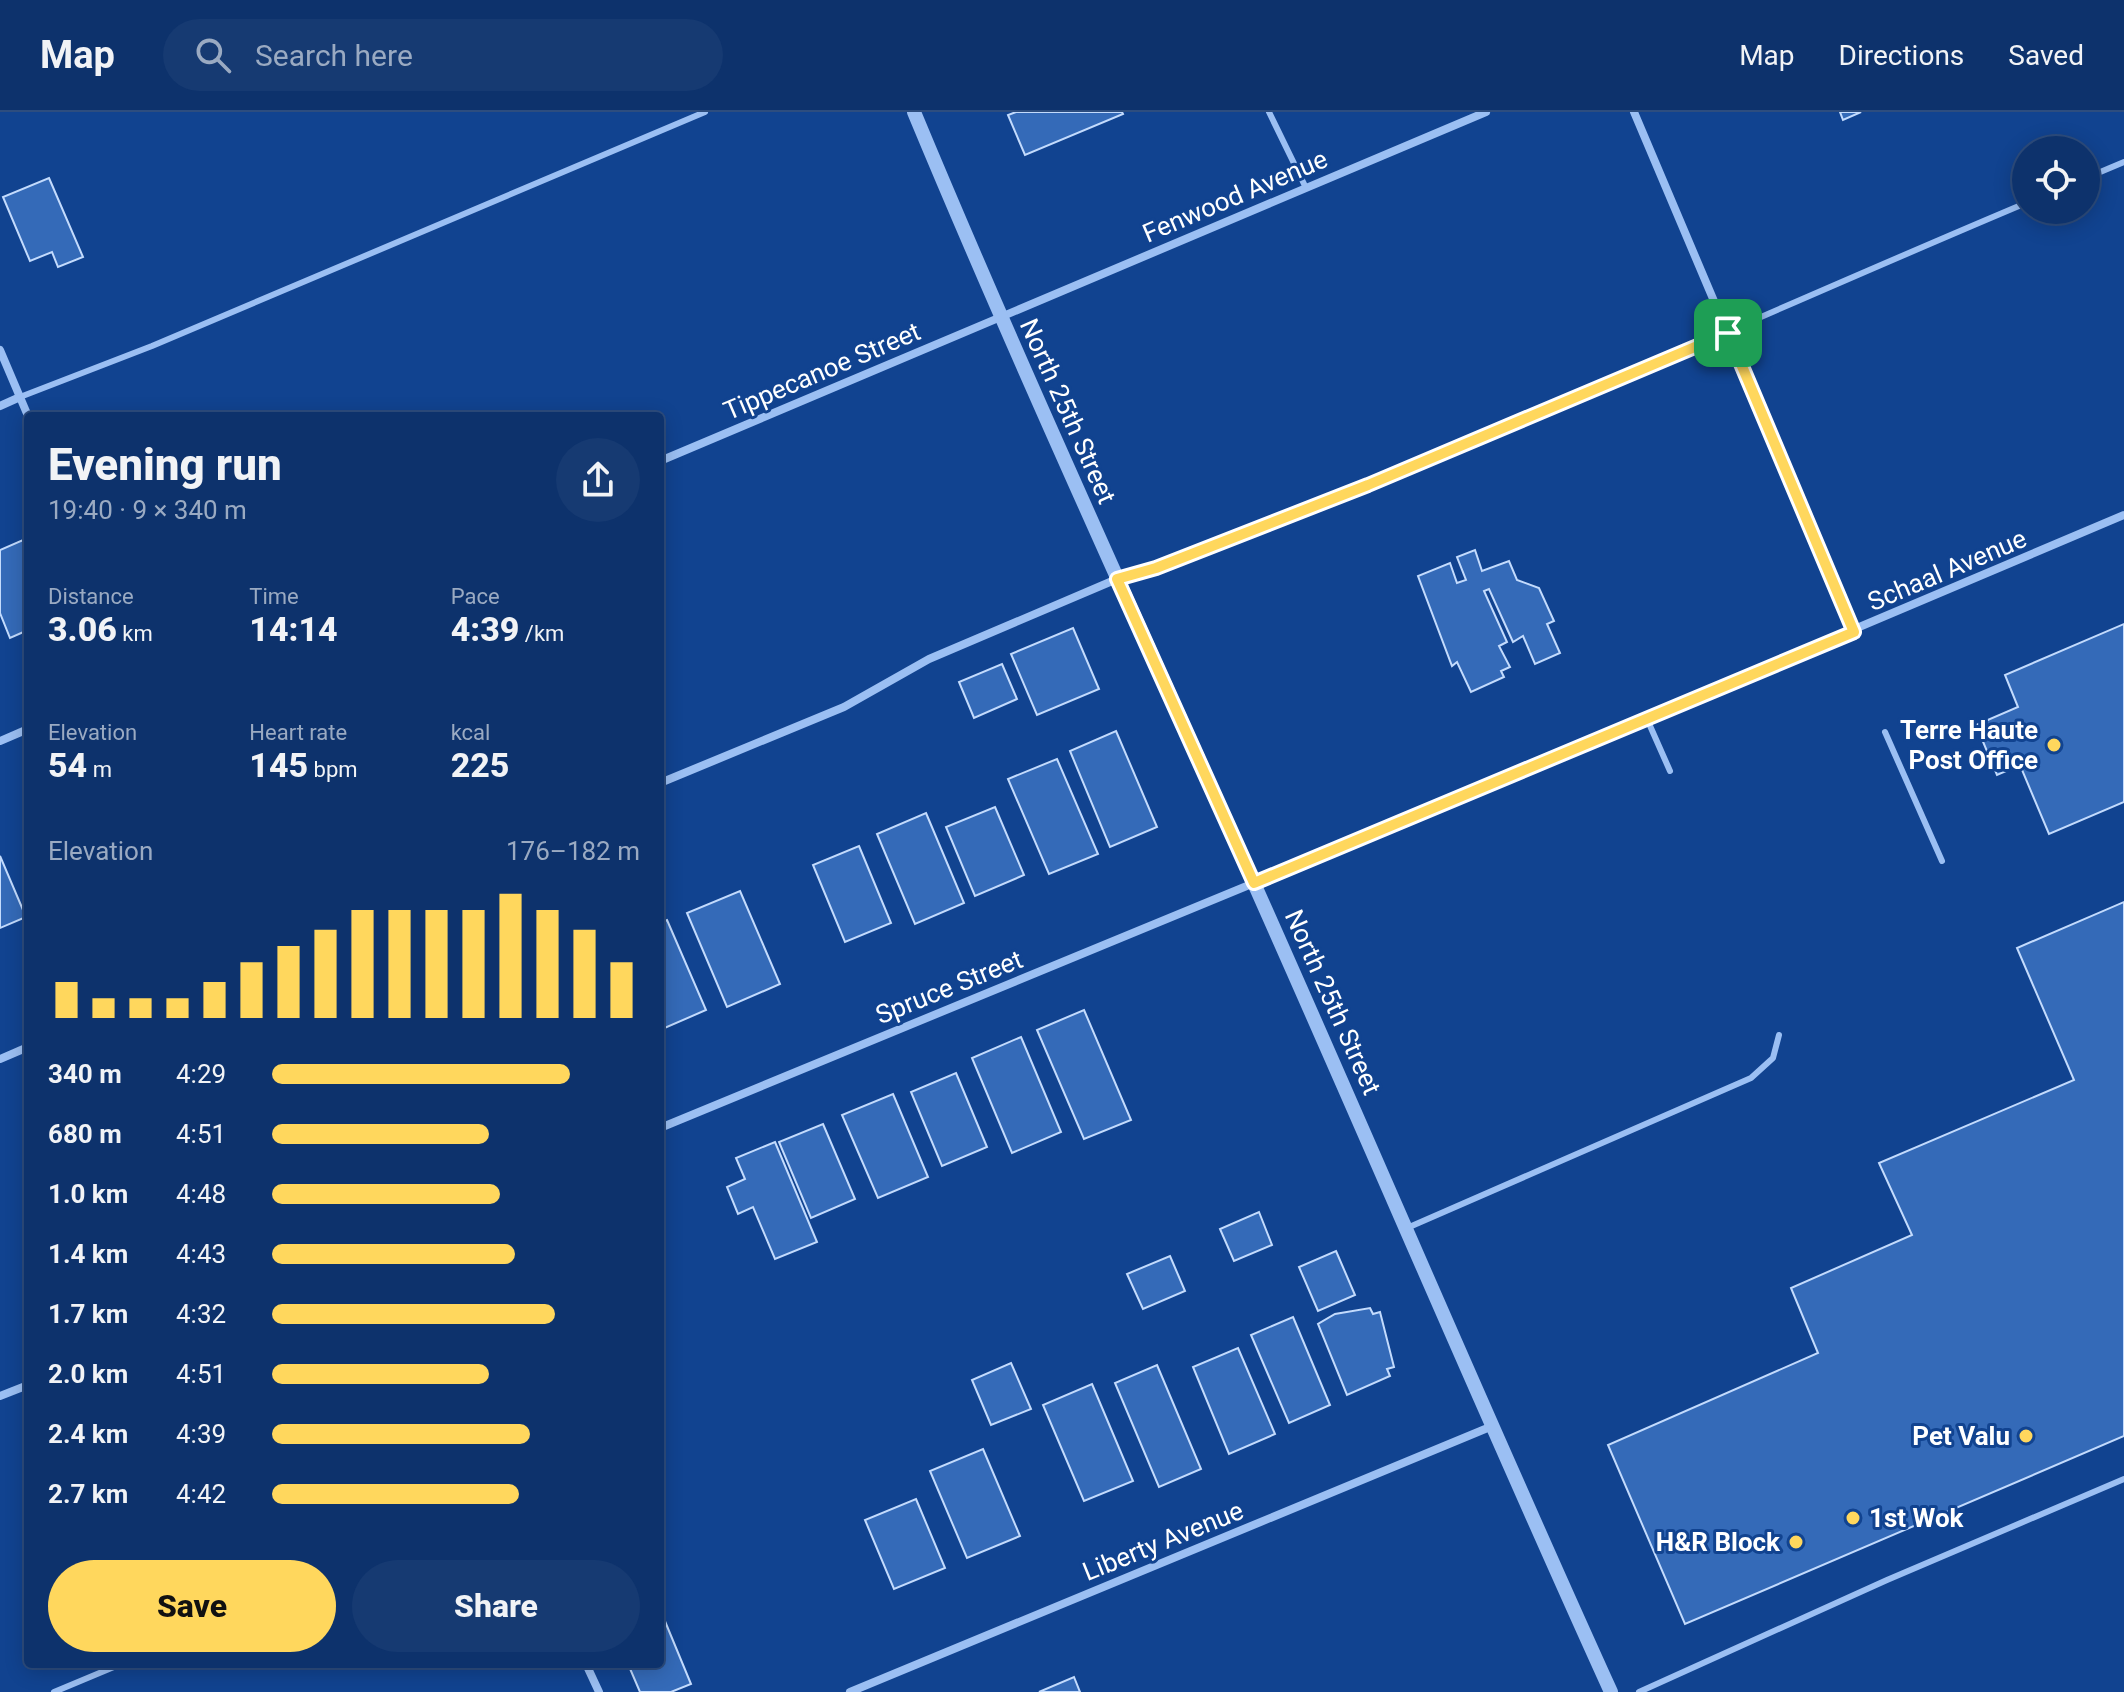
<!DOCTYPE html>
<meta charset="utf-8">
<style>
body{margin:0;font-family:Roboto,sans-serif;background:#163a72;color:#f1f3f6;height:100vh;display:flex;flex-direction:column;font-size:30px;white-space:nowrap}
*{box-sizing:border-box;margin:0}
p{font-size:26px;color:#9aaac2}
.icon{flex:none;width:44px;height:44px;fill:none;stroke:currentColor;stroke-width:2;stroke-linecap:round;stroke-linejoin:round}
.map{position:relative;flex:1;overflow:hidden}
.drawer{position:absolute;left:24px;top:300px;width:640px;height:1256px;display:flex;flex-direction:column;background:#0d326c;border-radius:8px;box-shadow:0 4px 20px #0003,0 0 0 2px #2d4d7f}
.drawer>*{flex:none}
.buttons{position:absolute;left:2012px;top:24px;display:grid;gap:16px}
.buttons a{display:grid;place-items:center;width:88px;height:88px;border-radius:50%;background:#0d326c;box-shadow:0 4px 20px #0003,0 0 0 2px #2d4d7f;font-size:40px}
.pin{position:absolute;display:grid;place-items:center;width:68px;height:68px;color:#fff;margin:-34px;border-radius:16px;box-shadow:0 4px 12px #0006}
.round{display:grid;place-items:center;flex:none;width:84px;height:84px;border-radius:42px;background:#163a72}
.summary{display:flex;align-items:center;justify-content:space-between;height:136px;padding:0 24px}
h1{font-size:44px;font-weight:800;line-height:60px}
.stats{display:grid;grid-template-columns:repeat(3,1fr);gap:12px;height:136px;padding:8px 24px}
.stats div{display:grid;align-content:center}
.stats b{font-size:34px;font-weight:800}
.stats small{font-size:22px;font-weight:400}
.stats p{font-size:22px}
.chart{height:224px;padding:16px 24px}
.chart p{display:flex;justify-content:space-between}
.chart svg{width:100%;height:144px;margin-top:8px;stroke:#ffd75d;stroke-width:6}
.button{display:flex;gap:16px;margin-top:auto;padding:16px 24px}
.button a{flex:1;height:92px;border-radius:48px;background:#ffd75d;color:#111;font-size:32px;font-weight:800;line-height:92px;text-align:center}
.button a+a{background:#163a72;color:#f1f3f6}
ul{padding:0 24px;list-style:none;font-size:26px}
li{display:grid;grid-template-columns:128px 96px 1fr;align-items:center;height:60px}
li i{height:20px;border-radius:10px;background:#ffd75d}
header{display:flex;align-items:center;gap:48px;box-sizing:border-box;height:112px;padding:0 40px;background:#0d326c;border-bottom:2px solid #2d4d7f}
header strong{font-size:38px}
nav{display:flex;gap:44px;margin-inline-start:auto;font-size:28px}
.search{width:560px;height:72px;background:#163a72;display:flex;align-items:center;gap:20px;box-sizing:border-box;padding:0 28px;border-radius:44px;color:#9aaac2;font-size:30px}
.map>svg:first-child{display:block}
</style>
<header>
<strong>Map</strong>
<div class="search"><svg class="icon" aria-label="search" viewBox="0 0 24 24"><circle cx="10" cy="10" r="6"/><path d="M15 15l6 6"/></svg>Search here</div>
<nav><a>Map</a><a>Directions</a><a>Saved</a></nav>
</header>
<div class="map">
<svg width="2124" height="1580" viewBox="0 0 2124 1580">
<rect width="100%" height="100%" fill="#114390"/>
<g fill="#346ab8" stroke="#c3dbfd" stroke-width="2">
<polygon points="1016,0 1122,0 1123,2 1025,43 1008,3"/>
<polygon points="1840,0 1861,0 1843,8"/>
<polygon points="49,66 83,145 58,155 52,140 30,149 3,85"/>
<polygon points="23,428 28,439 28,518 10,526 0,501 0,438"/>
<polygon points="1475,438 1482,459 1509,449 1517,468 1539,476 1554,509 1547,512 1560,541 1535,552 1523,524 1513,530 1489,477 1484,479 1507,530 1499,534 1510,555 1501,559 1504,565 1471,580 1457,550 1452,554 1418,464 1450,451 1457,471 1466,468 1457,445"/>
<polygon points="2124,512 2124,690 2049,722 2020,653 1997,663 1976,613 2018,595 2005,563"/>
<polygon points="1073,516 1099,577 1037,603 1011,542"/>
<polygon points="1002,552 1017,587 974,606 959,570"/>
<polygon points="1116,619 1157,715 1110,735 1070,639"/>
<polygon points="1057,647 1098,742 1049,762 1008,667"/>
<polygon points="995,695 1024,763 975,784 946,715"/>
<polygon points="926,701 964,791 915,812 877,722"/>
<polygon points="859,734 891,811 845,830 813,753"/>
<polygon points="0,744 26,805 0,816"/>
<polygon points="740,779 780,872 727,895 687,801"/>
<polygon points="2124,790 2124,1324 1685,1512 1608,1333 1818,1241 1791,1176 1912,1123 1879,1051 2074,968 2017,836"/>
<polygon points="667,808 706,898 660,918 660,811"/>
<polygon points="1084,898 1131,1008 1084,1027 1037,918"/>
<polygon points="1021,925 1061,1020 1012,1041 972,946"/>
<polygon points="956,961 987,1035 942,1054 911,980"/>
<polygon points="893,982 928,1065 878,1086 842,1003"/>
<polygon points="823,1012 855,1087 811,1106 779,1030"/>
<polygon points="775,1030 817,1130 775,1147 753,1095 738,1102 727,1075 745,1067 736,1046"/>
<polygon points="1259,1100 1272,1133 1234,1149 1220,1117"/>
<polygon points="1336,1139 1355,1183 1318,1199 1299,1155"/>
<polygon points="1170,1144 1185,1179 1143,1197 1127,1162"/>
<polygon points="1370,1196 1373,1202 1380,1200 1394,1255 1387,1257 1390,1264 1347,1283 1318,1212 1335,1202"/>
<polygon points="1293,1205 1330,1293 1289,1311 1251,1223"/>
<polygon points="1238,1236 1275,1322 1229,1342 1193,1255"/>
<polygon points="1011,1251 1031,1297 991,1313 972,1268"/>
<polygon points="1157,1253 1201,1357 1159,1375 1115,1271"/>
<polygon points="1092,1272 1133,1369 1084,1389 1043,1293"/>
<polygon points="983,1337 1020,1424 967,1446 930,1359"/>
<polygon points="916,1387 945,1456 894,1477 865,1408"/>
<polygon points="662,1502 691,1572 671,1580 640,1580 628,1552 660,1552"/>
<polygon points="1074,1565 1080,1580 1039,1580"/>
</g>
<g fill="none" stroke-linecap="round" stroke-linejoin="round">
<g stroke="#9bbff3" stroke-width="6">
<polyline points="1269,0 1306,76"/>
<polyline points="2086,66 2124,50"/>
<polyline points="20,285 152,234 705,0"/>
<path d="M1117 467C1221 436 1323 391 1423 350 1625 266 1824 176 2026 91"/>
<polyline points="1647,607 1670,659"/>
<polyline points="1885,620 1942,749"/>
<polyline points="1407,1116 1751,966 1773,946 1779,923"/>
<polyline points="54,1580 121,1552"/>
<polyline points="1639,1580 1887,1468 2124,1367"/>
</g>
<g stroke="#9bbff3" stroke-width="8">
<polyline points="1634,0 1854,520"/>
<polyline points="0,238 28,304"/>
<polyline points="0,294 20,285"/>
<polyline points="660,349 1486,0"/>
<polyline points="0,629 28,617"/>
<polyline points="660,671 844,595 929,547 1117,467"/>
<polyline points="0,947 28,935"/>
<polyline points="660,1016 1254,771 2124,403"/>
<polyline points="0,1284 28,1273"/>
<polyline points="586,1552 599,1580"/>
<polyline points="850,1580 1490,1315"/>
</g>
<path stroke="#9bbff3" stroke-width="14" d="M914 0C1023 262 1142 519 1257 778 1376 1045 1490 1314 1611 1580"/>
</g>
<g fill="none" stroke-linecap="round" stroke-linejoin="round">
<g stroke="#fff" stroke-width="16">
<polygon id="route" points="1728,221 1854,520 1254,771 1117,467 1156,456 1368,373"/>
</g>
<use href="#route" stroke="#ffd75d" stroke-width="10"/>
</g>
<g fill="#ffd75d" stroke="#114390" stroke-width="3">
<circle cx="2054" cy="633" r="8"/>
<circle cx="2026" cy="1324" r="8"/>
<circle cx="1853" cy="1406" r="8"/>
<circle cx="1796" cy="1430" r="8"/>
</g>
<g text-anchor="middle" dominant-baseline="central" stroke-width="6" stroke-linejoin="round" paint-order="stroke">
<g font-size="26" fill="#fff" stroke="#114390">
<text transform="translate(1235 84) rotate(-23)">Fenwood Avenue</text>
<text transform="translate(822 259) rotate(-23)">Tippecanoe Street</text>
<text transform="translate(1068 299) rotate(66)">North 25th Street</text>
<text transform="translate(1947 458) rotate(-23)">Schaal Avenue</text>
<text transform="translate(949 875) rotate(-22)">Spruce Street</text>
<text transform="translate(1333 890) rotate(66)">North 25th Street</text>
<text transform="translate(1163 1429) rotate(-22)">Liberty Avenue</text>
</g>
<g font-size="26" font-weight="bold" fill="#fff" stroke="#114390" text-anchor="end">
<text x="2038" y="618">Terre Haute<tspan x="2038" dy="30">Post Office</tspan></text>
<text x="2010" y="1324">Pet Valu</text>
<text x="1869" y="1406" text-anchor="start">1st Wok</text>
<text x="1780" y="1430">H&amp;R Block</text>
</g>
</g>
</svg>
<div class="buttons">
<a><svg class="icon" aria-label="locate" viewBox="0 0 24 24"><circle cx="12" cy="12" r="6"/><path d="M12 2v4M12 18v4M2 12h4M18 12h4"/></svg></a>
</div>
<div class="pin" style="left:1728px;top:221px;background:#1e9e55"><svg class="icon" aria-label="arrive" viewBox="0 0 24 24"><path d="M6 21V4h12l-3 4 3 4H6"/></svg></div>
<section class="drawer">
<div class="summary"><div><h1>Evening run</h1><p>19:40 · 9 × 340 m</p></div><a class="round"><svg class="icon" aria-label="share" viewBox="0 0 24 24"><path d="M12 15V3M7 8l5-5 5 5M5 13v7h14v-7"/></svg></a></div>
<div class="stats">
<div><p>Distance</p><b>3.06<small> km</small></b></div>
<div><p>Time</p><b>14:14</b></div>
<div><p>Pace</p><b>4:39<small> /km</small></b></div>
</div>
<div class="stats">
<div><p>Elevation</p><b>54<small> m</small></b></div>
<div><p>Heart rate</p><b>145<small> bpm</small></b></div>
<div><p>kcal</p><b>225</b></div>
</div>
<div class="chart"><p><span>Elevation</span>176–182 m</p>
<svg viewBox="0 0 160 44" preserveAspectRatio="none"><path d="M5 44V33M15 44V38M25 44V38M35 44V38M45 44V33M55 44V27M65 44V22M75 44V17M85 44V11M95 44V11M105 44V11M115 44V11M125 44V6M135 44V11M145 44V17M155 44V27"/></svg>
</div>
<ul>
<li><b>340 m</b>4:29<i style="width:81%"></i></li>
<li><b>680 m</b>4:51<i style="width:59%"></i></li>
<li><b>1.0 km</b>4:48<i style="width:62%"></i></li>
<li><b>1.4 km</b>4:43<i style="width:66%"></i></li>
<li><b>1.7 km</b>4:32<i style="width:77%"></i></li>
<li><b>2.0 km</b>4:51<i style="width:59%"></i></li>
<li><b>2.4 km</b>4:39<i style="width:70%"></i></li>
<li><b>2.7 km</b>4:42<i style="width:67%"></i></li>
</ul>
<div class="button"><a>Save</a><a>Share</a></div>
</section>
</div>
